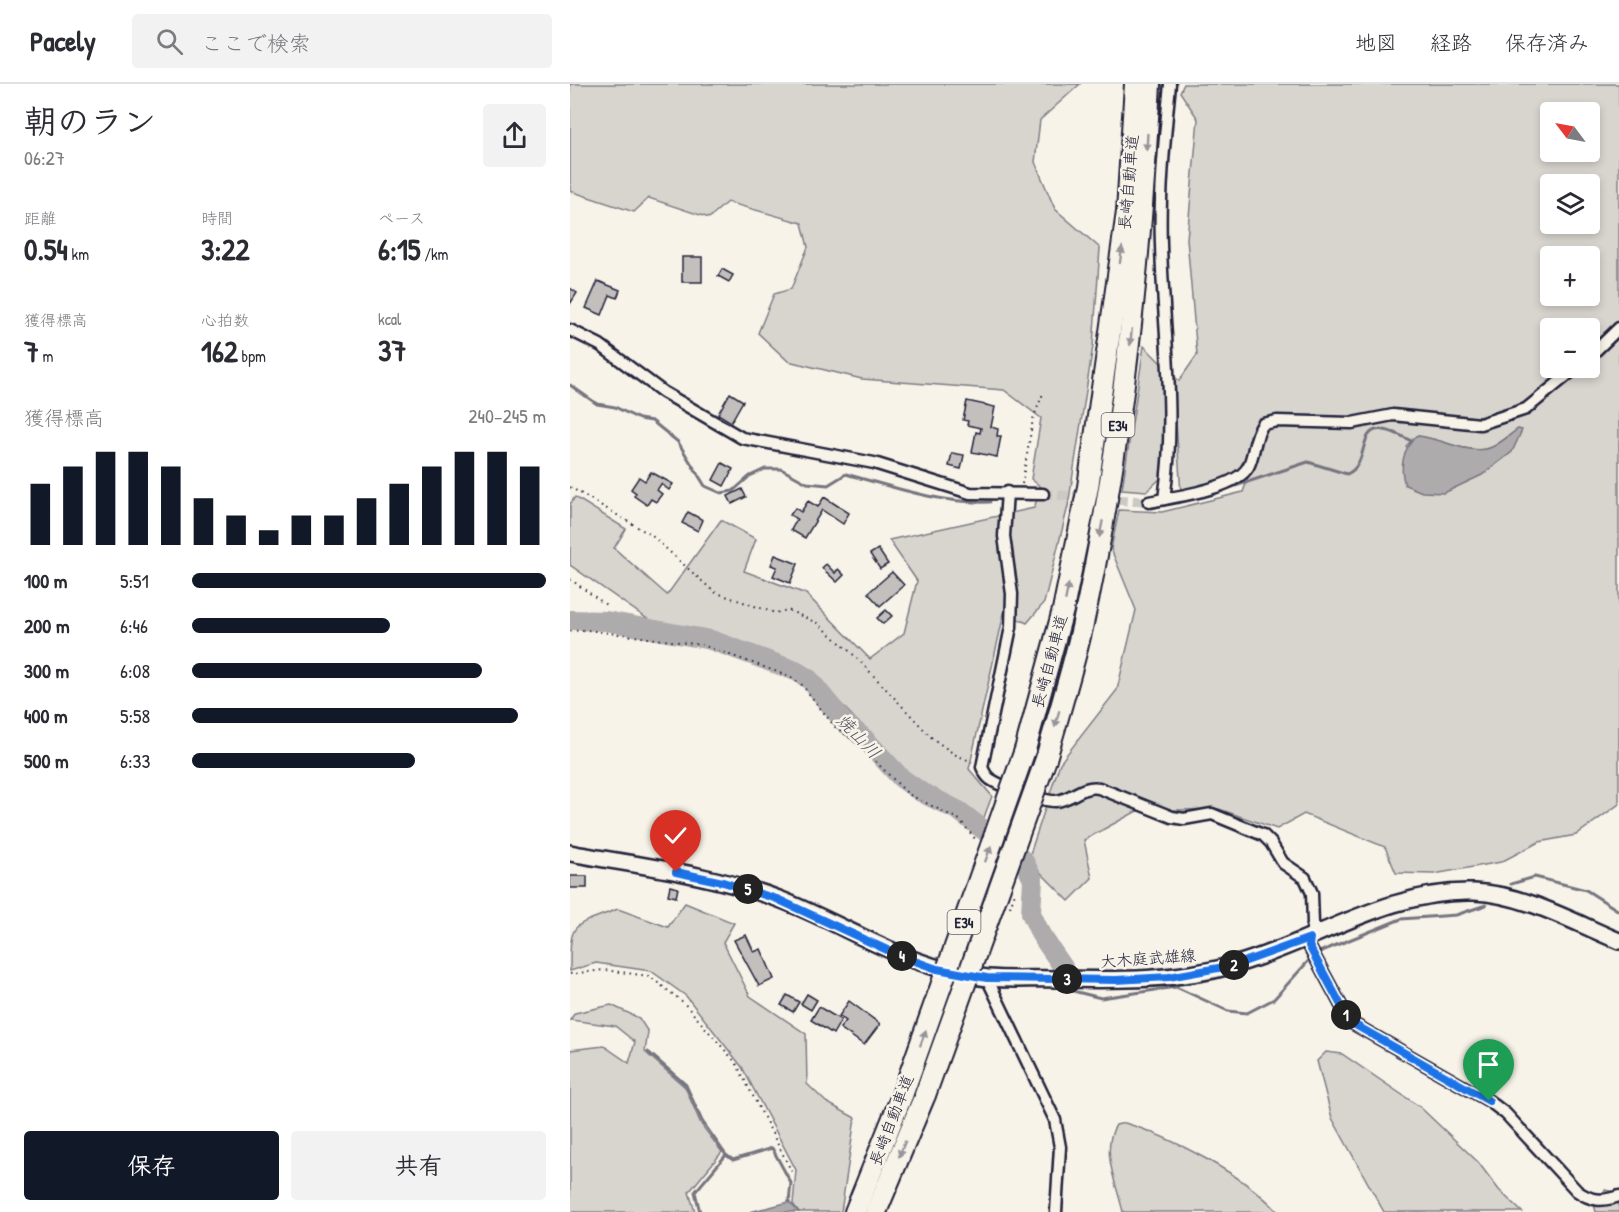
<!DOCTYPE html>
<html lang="ja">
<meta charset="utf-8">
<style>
body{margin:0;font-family:"Patrick Hand","Klee One",sans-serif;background:#f2f2f3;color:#2b2b33;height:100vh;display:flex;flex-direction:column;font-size:22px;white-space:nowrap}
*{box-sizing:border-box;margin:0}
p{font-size:20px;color:#7c7c81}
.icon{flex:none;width:33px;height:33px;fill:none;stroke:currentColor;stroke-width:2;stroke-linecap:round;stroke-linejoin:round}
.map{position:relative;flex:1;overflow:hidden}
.details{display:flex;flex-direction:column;background:#fff;width:570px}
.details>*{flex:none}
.needle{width:39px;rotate:302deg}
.fabs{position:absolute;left:970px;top:18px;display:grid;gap:12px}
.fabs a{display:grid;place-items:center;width:60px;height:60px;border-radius:6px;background:#fff;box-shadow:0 3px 9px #0003;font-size:30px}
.pin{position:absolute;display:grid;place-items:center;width:51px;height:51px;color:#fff;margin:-62px -26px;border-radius:50% 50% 50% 0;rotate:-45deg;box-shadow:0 0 6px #0007}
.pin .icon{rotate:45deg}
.km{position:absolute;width:30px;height:30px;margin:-15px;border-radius:50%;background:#222;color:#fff;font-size:16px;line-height:30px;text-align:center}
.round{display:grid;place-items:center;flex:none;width:63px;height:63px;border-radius:6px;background:#f2f2f3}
.overview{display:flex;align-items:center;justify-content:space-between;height:102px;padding:0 24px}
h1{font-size:33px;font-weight:700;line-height:45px}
.stats{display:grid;grid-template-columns:repeat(3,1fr);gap:9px;height:102px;padding:6px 24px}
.stats div{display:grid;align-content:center}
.stats b{font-size:30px;font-weight:700}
.stats small{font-size:16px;font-weight:400}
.stats p{font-size:16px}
.chart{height:168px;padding:12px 24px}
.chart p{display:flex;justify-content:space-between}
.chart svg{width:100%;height:108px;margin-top:6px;stroke:#111827;stroke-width:6}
.cta{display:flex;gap:12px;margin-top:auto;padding:12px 24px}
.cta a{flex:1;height:69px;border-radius:6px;background:#111827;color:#fff;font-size:24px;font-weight:700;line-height:69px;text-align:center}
.cta a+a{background:#f2f2f3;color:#2b2b33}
ul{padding:0 24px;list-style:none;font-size:20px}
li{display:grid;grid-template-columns:96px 72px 1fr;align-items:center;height:45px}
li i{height:15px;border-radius:8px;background:#111827}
header{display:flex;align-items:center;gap:36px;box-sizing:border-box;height:84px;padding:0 30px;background:#fff;border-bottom:2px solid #e1e1e2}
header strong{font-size:28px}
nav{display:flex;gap:33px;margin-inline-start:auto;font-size:21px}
.search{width:420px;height:54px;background:#f2f2f3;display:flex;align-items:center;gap:15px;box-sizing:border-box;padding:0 21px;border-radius:6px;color:#7c7c81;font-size:22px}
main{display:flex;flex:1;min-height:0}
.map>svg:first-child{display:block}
</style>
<header>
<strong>Pacely</strong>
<div class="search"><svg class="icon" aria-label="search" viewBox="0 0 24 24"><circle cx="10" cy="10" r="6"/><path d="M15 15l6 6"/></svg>ここで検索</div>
<nav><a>地図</a><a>経路</a><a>保存済み</a></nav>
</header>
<main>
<section class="details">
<div class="overview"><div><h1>朝のラン</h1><p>06:27</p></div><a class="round"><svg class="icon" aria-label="share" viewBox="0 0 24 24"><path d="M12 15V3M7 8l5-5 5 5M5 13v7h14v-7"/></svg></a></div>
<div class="stats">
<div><p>距離</p><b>0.54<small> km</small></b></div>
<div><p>時間</p><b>3:22</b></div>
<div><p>ペース</p><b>6:15<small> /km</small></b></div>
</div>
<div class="stats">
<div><p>獲得標高</p><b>7<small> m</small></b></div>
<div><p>心拍数</p><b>162<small> bpm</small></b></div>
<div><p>kcal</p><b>37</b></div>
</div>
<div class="chart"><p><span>獲得標高</span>240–245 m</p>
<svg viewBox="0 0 160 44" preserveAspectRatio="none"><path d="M5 44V19M15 44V12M25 44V6M35 44V6M45 44V12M55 44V25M65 44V32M75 44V38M85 44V32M95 44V32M105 44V25M115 44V19M125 44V12M135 44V6M145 44V6M155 44V12"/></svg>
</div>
<ul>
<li><b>100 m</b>5:51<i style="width:100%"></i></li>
<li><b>200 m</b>6:46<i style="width:56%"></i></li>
<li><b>300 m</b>6:08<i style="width:82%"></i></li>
<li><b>400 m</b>5:58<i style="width:92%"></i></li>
<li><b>500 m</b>6:33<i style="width:63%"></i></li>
</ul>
<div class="cta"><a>保存</a><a>共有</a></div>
</section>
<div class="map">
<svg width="1049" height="1128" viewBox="0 0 1049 1128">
<rect width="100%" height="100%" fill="#f7f3e8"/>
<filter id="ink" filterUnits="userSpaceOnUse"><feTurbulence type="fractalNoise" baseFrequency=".0167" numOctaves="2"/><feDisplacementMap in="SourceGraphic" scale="12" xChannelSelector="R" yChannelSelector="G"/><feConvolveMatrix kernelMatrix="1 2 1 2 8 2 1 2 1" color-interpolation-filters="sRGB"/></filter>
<g filter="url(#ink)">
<g fill="#d8d5cf" stroke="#7d7c85" stroke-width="1.5" fill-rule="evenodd">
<polygon points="0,0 510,0 470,36 465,78 485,125 530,164 523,262 498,422 474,519 457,539 434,529 399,685 422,712 413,736 347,701 241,588 127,545 79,536 0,481 0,420 5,413 56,445 44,464 97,511 151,436 186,455 174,487 236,510 300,575 334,549 347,497 319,456 464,424 471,403 461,395 471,334 434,306 292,295 218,277 188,249 204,210 221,205 238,163 232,139 157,118 139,134 79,114 64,128 0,107"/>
<path d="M614 0H1049V720L1006 751 969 758 931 778 864 790 826 789 815 763 734 730 707 745 649 725 567 727 514 756 522 794 499 817 458 776 490 679 547 606 566 526 541 465 549 426 592 428 673 408 689 362 682 346 674 382 663 393 611 409 606 339 596 336 591 394 577 407 552 405 574 262 609 297 627 271 617 155 628 35 610 8ZM981 28H1020V68H981ZM981 100H1020V140H981ZM981 172H1020V212H981ZM981 244H1020V284H981ZM948 345 874 409 836 362 846 352C870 353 891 369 916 365 926 364 939 351 948 345Z"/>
<path d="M115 819 164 839 153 858 180 912 236 950 237 1000 256 1018 285 1034 271 1128H229L223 1120 226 1086 172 983 116 912 81 887 26 879 0 887C0 835 1 844 48 825L98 843Z"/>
<polygon points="41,921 69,934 78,948 75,968 115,1003 131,1040 152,1068 119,1108 125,1128 0,1128 0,966 34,962 59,979 65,958 45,942 0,936 5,929"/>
<polygon points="756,968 772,970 850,1023 908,1078 929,1106 952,1128 814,1128 762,1034 747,977"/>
<path d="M555 1039C601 1053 676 1092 708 1128H553C547 1101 530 1066 546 1041Z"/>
<polygon points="1035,1106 1049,1109 1049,1128 1026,1128 1024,1120"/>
</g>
<g fill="#aeabad" stroke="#76747f" stroke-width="1.5">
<path d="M948 345 952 346 942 368 912 391 874 409 852 408 835 401C829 383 833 365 846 352 870 353 891 369 916 365 926 364 939 351 948 345Z"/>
<polygon points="219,1118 229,1128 180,1128"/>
</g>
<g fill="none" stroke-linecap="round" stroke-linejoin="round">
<g stroke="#76747f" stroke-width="3">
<path d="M0 301 27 320 45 323 69 335 82 337 108 358 135 402 151 409 163 407 180 392 195 385H211L237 399 258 401 276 390C323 403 371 420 420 418"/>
<path d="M644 409 738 378 777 390C806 377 778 322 841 357"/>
<polyline points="452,415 462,416"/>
<polyline points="582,424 605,418"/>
<polyline points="941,800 965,793 1016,806 1049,827"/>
<polyline points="747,869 831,835 886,831 916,821"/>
<polyline points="503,907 531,914 606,903 658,927 677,929 704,915 742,873"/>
<polyline points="78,968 116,1001 132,1037 156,1071 125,1108 130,1128"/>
<polyline points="156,1071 163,1076 202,1064 221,1099 219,1118"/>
</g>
<polyline stroke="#aeabad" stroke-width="20" points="0,536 36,537 141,556 226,587 239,595 273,637 294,654 331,694 351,708 389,727 454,777 463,796 461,829 471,851 493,883"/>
</g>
<g fill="#c2bfbd" stroke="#22223b" stroke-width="1.5">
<rect x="112" y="173" width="20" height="25"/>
<polygon points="152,185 163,191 159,198 148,192"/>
<polygon points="28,197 50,206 47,214 40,211 32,231 16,224"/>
<polygon points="0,204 7,209 0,220"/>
<polygon points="160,309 173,317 161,338 148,330"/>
<polygon points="397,317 425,323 421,343 428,345 427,352 431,352 427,373 402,368 406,348 410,349 411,344 397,341 398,337 393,336"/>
<polygon points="382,369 394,371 391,385 379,382"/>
<polygon points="152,379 163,385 154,402 143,396"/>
<polygon points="81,388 103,400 99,406 91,400 87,406 92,410 86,418 81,415 77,421 64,412 66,409 61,405 69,393 75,397"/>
<polygon points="172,405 176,413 162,420 158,412"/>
<polygon points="254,413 279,429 273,440 252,426 235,454 221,446 227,435 220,431 225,424 231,428 238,417 248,423"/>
<polygon points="118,428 133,436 128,447 112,439"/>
<polygon points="308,465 318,480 310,485 300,470"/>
<polygon points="205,471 228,480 220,499 203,492 207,483 201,481"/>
<polygon points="256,480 265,489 268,485 274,491 267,498 252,484"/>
<polygon points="322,488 334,501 310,522 298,509"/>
<polygon points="316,526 322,532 313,540 307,534"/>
<rect x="0" y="792" width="17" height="12"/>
<polygon points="100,802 108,804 106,813 98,811"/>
<polygon points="176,851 184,868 191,865 204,895 189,902 164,856"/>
<polygon points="237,910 247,916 241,926 231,920"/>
<polygon points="217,911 229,918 223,928 211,921"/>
<polygon points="279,917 310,940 294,961 270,944 276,937 269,932"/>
<polygon points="249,923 271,936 263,950 241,936"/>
</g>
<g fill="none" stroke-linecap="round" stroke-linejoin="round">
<polyline stroke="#ccc9c5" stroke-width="10" stroke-dasharray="10 5" stroke-linecap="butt" points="473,410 579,418"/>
<g stroke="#22223b" stroke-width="15">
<g id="minor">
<polyline points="0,246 30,261 93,308 172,354 304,379 400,409 473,410"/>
<polyline points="1020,272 1049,244"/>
<path d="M437 408 434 452 442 510 441 543 412 683C414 688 416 692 420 695 430 702 474 718 486 717 503 715 511 701 529 704L602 733 614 735 642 730 693 751 701 759 713 779 735 794 742 809 743 840 739 862 780 938 919 1017 936 1030 1007 1107C1021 1117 1032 1118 1049 1112"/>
<path d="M594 415C607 329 593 245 591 160 589 107 595 52 600 0"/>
<path d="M579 418C603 413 666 405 678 383 685 370 683 355 693 340L707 337 782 339 823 331 910 340 956 325 1006 284"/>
<polyline points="417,894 485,1036 490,1063 486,1128"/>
</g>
</g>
<g stroke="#22223b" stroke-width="20">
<path id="secondary" d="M0 769C70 782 142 790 209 815 279 842 342 887 418 894 442 896 466 894 490 895 548 896 607 897 664 881 743 859 819 805 904 808 954 810 1003 838 1049 857"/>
</g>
<g stroke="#22223b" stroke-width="24">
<g id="motorway">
<polyline points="455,666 493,526 518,403 557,128 565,0"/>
<path d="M476 675C488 632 502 588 512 544 552 365 570 183 580 0"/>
<polyline points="285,1128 333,1009"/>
<polyline points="306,1128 355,1011"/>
</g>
</g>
<g stroke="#22223b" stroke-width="2" stroke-dasharray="1.5 4.5" stroke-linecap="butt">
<polyline points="452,400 463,335 474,307"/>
<polyline points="0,403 81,451 144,508 205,529 218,526 249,540 285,572 362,654 384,670 402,678"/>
<polyline points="0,495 39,523"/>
<polyline points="0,547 17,546 132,561 219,592 232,601 265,643 287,659 338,710 390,736 406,756"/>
<polyline points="440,823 446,806"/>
<polyline points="0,890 34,886 79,892 113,918 166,979 223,1090"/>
</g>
<use href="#minor" stroke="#f7f3e8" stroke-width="10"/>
<use href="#secondary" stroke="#f7f3e8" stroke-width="15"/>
<use href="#motorway" stroke="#f7f3e8" stroke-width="20"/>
<g stroke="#22223b" stroke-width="24" stroke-linecap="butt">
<g id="motorway-bridge">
<polyline points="333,1009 455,666"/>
<polyline points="355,1011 476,675"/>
</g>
</g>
<use href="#motorway-bridge" stroke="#f7f3e8" stroke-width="20"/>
</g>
<defs><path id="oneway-solid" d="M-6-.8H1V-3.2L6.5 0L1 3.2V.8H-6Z" transform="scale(1.5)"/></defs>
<g fill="#97959a">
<use href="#oneway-solid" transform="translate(577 58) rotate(93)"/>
<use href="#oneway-solid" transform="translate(551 171) rotate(-82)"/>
<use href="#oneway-solid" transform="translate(561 253) rotate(96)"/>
<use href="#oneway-solid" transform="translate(531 445) rotate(101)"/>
<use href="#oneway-solid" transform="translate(497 508) rotate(-79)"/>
<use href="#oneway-solid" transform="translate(487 635) rotate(105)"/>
<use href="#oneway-solid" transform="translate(418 770) rotate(-70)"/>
<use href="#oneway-solid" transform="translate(353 954) rotate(-70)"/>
<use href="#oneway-solid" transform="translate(332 1065) rotate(112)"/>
</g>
</g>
<g fill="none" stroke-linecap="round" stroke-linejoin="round" filter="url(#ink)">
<g stroke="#fff" stroke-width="12">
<polyline id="route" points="106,788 153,798 207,815 328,871 367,885 417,894 546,896 599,893 665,881 740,854 739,862 780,938 919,1017"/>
</g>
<use href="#route" stroke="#1a73e8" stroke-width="8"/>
</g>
<g text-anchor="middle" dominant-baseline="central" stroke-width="5" stroke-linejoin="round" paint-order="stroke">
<g fill="#f7f3e8" stroke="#62616f" stroke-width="1.5">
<rect x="531.5" y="329" width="33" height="24" rx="4.5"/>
<rect x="377.5" y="826" width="33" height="24" rx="4.5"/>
</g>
<g font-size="15" font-weight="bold" fill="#22223b">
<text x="548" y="341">E34</text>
<text x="394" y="838">E34</text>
</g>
<g font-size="16" fill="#22223b" stroke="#f7f3e8">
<text transform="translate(558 98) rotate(-85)">長崎自動車道</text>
<text transform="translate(479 577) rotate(-75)">長崎自動車道</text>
<text transform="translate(578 874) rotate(-4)">大木庭武雄線</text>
<text transform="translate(321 1036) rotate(-69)">長崎自動車道</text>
</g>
<g font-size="18" font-style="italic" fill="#535263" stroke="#f7f3e8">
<text transform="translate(289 652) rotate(46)">焼山川</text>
</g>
</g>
</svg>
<div class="fabs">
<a><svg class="needle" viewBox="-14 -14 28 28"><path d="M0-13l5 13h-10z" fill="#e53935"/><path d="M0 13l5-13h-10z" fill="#7c7c81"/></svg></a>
<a><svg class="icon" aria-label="layers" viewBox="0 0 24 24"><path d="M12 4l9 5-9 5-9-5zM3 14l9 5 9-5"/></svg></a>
<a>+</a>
<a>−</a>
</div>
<div class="pin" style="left:919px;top:1017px;background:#1e9e55"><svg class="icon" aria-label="arrive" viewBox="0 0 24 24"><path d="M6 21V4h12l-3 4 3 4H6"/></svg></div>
<div class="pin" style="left:106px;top:788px;background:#d93025"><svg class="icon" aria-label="check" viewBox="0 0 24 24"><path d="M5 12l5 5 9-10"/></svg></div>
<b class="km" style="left:776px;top:931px">1</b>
<b class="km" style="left:664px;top:881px">2</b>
<b class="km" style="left:497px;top:895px">3</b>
<b class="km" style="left:332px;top:872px">4</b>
<b class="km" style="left:178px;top:805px">5</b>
</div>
</main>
